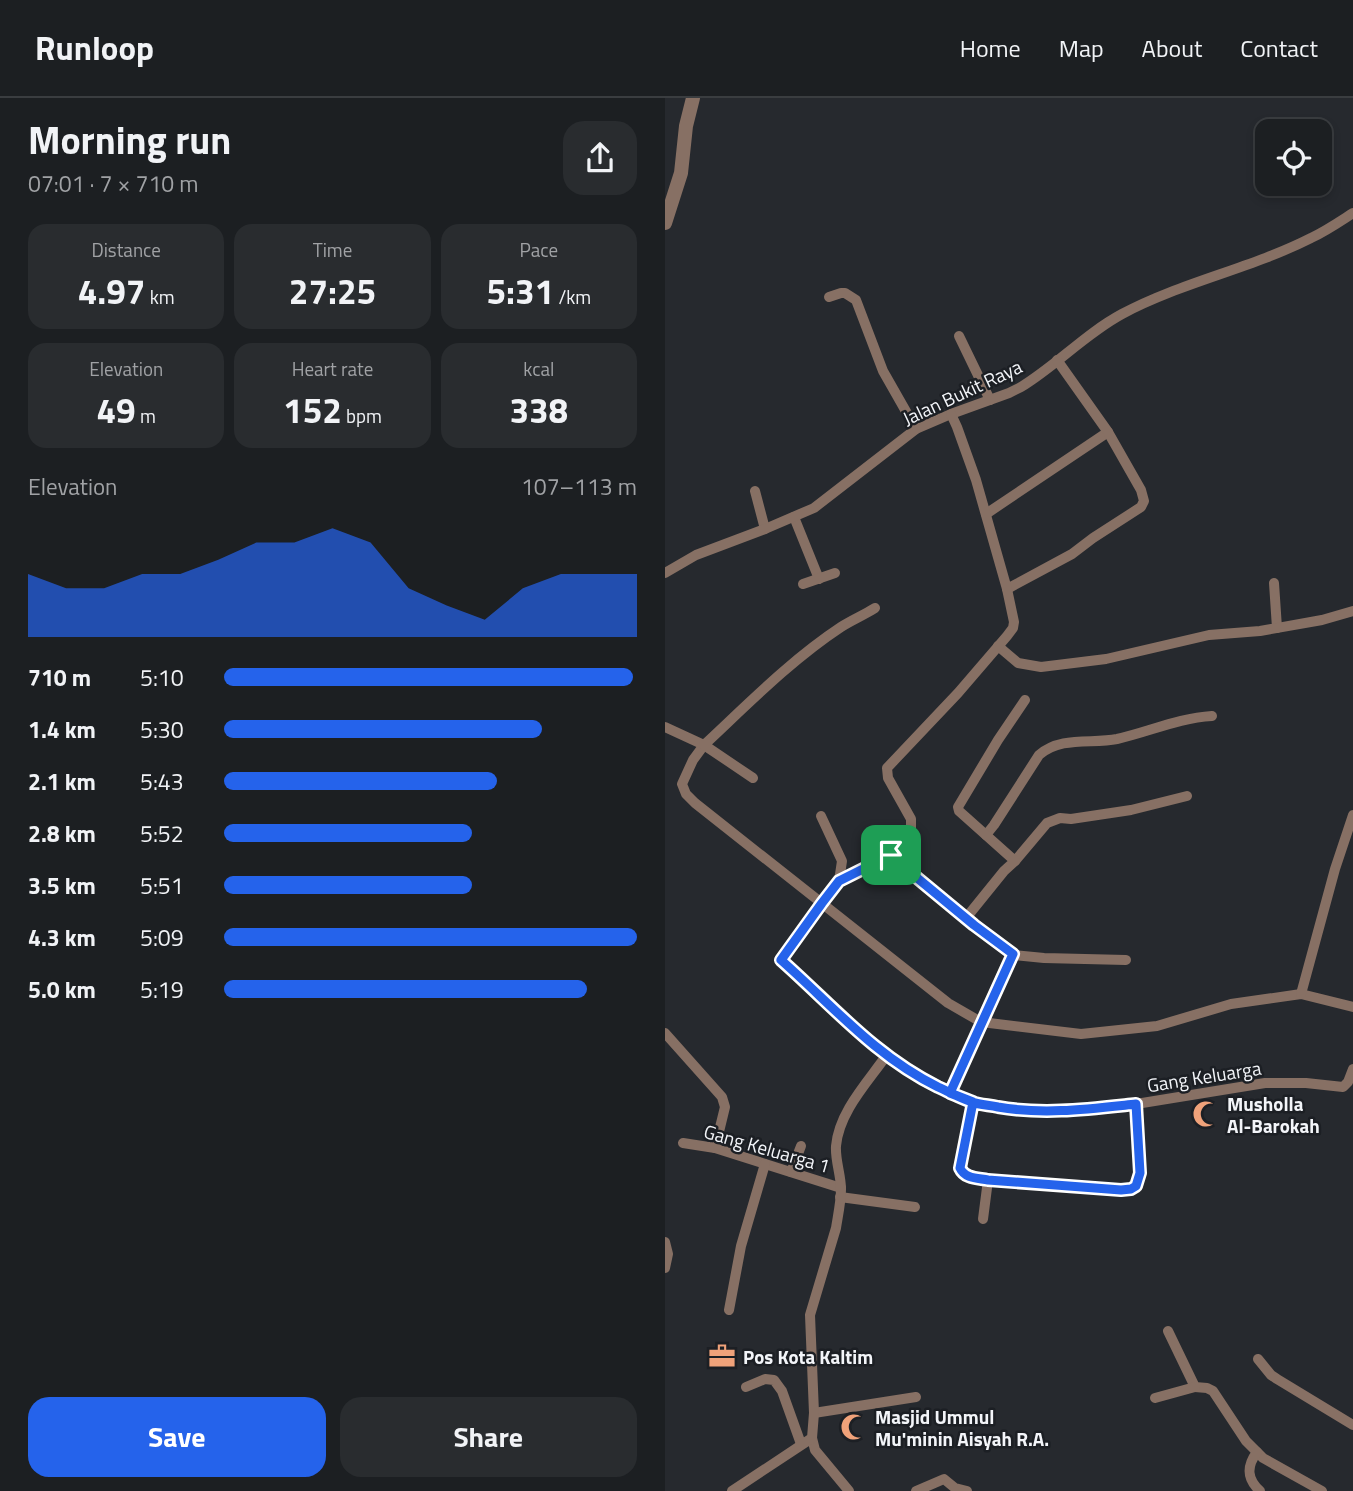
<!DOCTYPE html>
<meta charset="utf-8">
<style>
body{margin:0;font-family:"Titillium Web",sans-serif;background:#292c2f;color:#f1f3f6;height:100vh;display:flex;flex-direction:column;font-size:26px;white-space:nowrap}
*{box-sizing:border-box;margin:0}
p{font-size:23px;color:#a0a2a5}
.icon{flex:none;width:38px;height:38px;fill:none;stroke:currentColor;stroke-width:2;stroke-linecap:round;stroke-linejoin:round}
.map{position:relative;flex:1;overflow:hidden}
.details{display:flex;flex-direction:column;background:#1c1f22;width:665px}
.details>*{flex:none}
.tools{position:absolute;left:590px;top:21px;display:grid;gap:14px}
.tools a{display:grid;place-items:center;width:77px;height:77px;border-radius:14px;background:#1c1f22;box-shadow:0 4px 10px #0003,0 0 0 2px #3a3d40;font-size:35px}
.pin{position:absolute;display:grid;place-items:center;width:60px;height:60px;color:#fff;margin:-30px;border-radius:14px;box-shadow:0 4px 10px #0006}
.round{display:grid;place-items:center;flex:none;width:74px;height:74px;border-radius:21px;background:#292c2f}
.headline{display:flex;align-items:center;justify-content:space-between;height:119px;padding:0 28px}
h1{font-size:38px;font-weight:700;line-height:52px}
.metrics{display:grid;grid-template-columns:repeat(3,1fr);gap:10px;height:119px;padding:7px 28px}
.metrics div{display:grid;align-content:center;border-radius:18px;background:#292c2f;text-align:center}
.metrics b{font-size:35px;font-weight:700}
.metrics small{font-size:19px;font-weight:400}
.metrics p{font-size:19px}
.chart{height:196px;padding:14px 28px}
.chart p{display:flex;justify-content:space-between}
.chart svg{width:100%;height:126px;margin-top:7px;fill:#2563eb;opacity:.7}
.primary-button{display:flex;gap:14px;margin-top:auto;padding:14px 28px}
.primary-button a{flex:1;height:80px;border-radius:21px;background:#2563eb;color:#fff;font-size:28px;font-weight:700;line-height:80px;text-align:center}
.primary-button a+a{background:#292c2f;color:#f1f3f6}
ul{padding:0 28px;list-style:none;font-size:23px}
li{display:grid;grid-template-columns:112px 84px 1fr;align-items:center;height:52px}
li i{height:18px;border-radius:9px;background:#2563eb}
header{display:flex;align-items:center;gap:42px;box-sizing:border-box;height:98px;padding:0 35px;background:#1c1f22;border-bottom:2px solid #3a3d40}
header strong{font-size:33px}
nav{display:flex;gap:38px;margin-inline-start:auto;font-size:24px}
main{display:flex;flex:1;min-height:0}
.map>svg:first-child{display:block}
</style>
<header>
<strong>Runloop</strong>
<nav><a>Home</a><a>Map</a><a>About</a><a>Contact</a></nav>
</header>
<main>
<section class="details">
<div class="headline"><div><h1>Morning run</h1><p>07:01 · 7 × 710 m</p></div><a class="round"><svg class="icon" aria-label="share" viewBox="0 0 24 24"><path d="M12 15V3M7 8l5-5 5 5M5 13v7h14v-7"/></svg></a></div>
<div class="metrics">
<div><p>Distance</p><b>4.97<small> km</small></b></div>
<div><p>Time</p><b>27:25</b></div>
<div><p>Pace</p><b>5:31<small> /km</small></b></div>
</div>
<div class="metrics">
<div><p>Elevation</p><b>49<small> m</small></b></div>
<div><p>Heart rate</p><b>152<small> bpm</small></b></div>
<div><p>kcal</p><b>338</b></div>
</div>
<div class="chart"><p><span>Elevation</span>107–113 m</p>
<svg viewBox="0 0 160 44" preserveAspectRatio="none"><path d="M0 44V22L10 27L20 27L30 22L40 22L50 17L60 11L70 11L80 6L90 11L100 27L110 33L120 38L130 27L140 22L150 22L160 22V44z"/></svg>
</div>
<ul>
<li><b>710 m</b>5:10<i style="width:99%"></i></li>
<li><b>1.4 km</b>5:30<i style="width:77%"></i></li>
<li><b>2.1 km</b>5:43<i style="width:66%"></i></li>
<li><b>2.8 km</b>5:52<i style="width:60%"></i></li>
<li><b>3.5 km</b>5:51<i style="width:60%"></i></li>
<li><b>4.3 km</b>5:09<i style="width:100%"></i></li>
<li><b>5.0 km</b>5:19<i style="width:88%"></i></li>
</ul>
<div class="primary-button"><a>Save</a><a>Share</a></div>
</section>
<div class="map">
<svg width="688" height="1393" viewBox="0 0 688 1393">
<rect width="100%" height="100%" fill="#26292e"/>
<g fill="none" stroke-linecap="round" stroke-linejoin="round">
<g stroke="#877064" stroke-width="10">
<polyline points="164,199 176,195 180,195 191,202 218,273 251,331"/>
<polyline points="294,238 325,302"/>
<polyline points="90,393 100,431"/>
<polyline points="321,416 443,334"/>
<polyline points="129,419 154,481"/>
<path d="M0 475 31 457 100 431 149 410 251 331 286 316 344 295 356 289C392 267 420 236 457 216 517 184 585 171 646 140 661 133 674 124 688 115"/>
<polyline points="609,485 612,530"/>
<polyline points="138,486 170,475"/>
<polyline points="342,491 407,456 428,440 476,409 479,403 476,392 443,334 392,262"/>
<polyline points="333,548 353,565 376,569 441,561 544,537 595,533 657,522 688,513"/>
<polyline points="0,629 39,647 28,662 17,686 21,696 30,705 283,905 316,924 416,936 492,928 566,906 636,896 688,909"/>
<path d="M88 680 39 647C83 606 126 562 176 529 187 522 199 517 210 510"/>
<polyline points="156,718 177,763 174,783"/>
<path d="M321 737 329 727 374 657C396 638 426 646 452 641 484 634 513 620 547 618"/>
<polyline points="350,763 382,725 395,720 406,721 466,712 522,698"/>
<polyline points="301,820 339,773 350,763 294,713 293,709 333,642 360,602"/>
<polyline points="348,857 379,860 461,862"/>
<polyline points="636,896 670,771 688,717"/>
<polyline points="0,935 57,999 60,1009 50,1050"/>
<polyline points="221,958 179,922 116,862 157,805 174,783 226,757"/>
<polyline points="285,994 348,857 309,827 228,760 225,753 246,731 246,721 223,680 222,670 293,595 342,538 348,530 349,524 342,491 311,382 292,329 286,316"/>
<polyline points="308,1004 295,1070 302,1078 323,1082 456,1092 466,1091 471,1088 475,1075 471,1006"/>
<polyline points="18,1045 50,1050 176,1090"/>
<polyline points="126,1074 136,1048"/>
<polyline points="175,1099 250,1109"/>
<polyline points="318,1121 323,1082"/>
<polyline points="0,1144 3,1156 0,1170"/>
<polyline points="64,1212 76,1148 100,1066"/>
<polyline points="503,1233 530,1289 542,1290 548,1293 581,1343 598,1360 657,1393"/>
<polyline points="593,1261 606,1277 612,1281 688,1327"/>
<polyline points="81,1289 100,1281 109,1282 117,1293 136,1346"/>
<polyline points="490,1300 530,1289"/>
<polyline points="149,1315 251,1299"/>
<polyline points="147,1340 150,1352 184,1393"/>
<path d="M592 1354C581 1369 582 1381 595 1393"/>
<path d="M67 1393 147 1340 149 1315 145 1217 171 1130C173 1117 176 1104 176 1091 176 1077 170 1062 171 1048 174 1014 202 985 221 958L252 978 308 1004 367 1013 420 1012 471 1006 600 985H641L678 989 683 984 688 971"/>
<polyline points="251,1393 279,1381 290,1390 302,1393"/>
</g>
<polyline stroke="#877064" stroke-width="14" points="0,125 16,75 21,28 28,0"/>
</g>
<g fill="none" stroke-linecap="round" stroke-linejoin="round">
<g stroke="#fff" stroke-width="14">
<path id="route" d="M226 757 174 783 157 805 116 862C168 908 210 958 273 989 284 994 295 1000 307 1004 315 1007 324 1007 333 1009 379 1017 424 1011 471 1006L475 1075 471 1088 466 1091 456 1092 323 1082C313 1080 300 1081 295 1070L308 1004 285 995 348 856 309 827 228 760 226 757"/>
</g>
<use href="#route" stroke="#2563eb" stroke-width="9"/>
</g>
<defs>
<g id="mosque-bare" transform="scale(2.1)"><path d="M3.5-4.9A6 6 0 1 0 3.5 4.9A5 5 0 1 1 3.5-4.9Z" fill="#f0a27a" stroke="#1c1f24" stroke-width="2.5" paint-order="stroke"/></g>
<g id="office-bare" transform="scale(2.1)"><path d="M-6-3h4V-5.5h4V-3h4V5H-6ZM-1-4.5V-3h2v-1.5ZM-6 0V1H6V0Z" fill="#f0a27a" stroke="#1c1f24" stroke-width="2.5" paint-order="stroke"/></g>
</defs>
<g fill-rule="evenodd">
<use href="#mosque-bare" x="541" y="1016"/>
<use href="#office-bare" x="57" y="1258"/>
<use href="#mosque-bare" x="189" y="1329"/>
</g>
<g text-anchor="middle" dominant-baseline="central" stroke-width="5" stroke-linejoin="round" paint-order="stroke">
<g font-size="19" fill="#f3f5f9" stroke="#1c1f24">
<text transform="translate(297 294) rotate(-25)">Jalan Bukit Raya</text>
<text transform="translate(539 978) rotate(-9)">Gang Keluarga</text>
<text transform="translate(102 1050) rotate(16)">Gang Keluarga 1</text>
</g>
<g font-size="19" font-weight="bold" fill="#f3f5f9" stroke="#1c1f24" text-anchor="start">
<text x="562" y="1005">Musholla<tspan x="562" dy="22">Al-Barokah</tspan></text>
<text x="78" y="1258">Pos Kota Kaltim</text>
<text x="210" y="1318">Masjid Ummul<tspan x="210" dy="22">Mu'minin Aisyah R.A.</tspan></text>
</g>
</g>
</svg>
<div class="tools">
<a><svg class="icon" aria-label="locate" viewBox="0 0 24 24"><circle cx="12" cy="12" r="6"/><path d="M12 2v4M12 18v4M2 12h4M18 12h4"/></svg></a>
</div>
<div class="pin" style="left:226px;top:757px;background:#1e9e55"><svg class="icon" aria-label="arrive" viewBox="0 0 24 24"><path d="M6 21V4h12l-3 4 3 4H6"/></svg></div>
</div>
</main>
